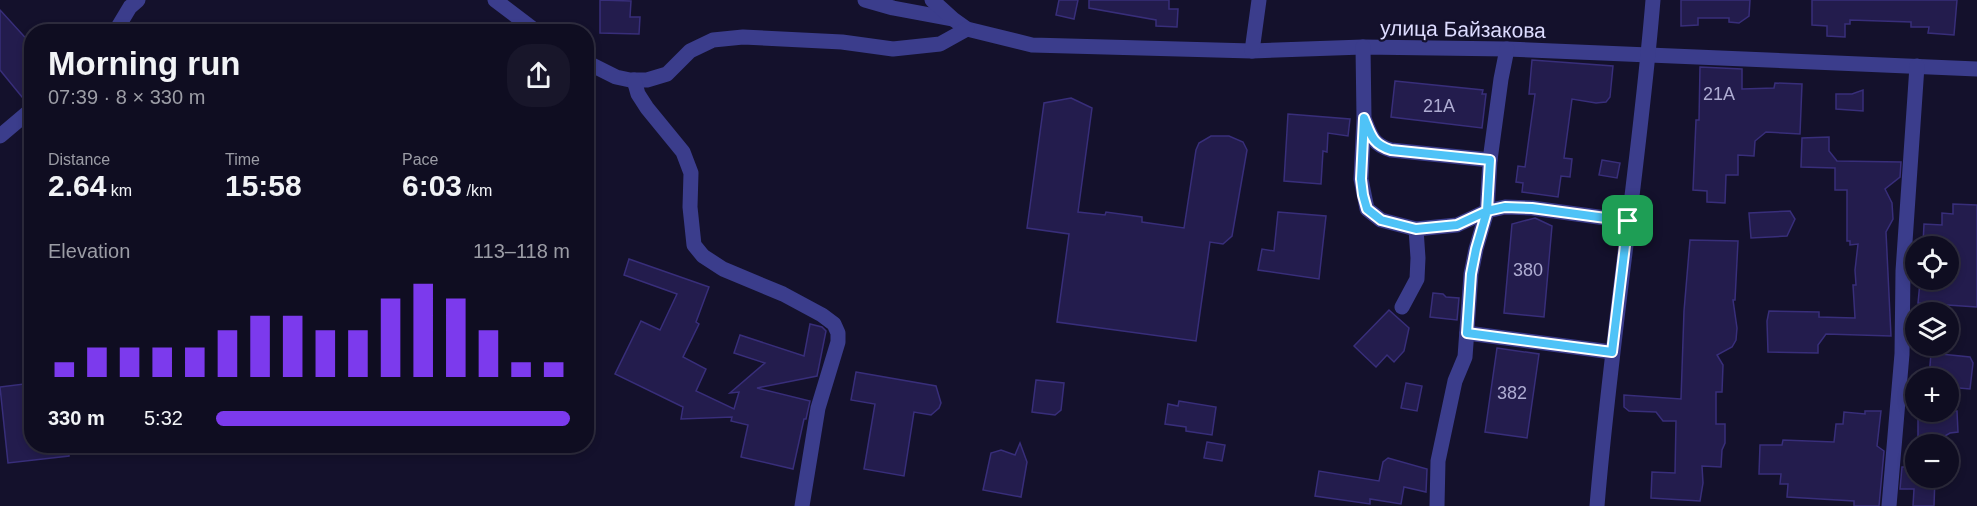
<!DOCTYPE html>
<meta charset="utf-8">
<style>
body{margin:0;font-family:Arial,sans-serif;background:#18162a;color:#f1f3f6;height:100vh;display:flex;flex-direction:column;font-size:22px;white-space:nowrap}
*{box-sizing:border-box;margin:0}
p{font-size:20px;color:#9b9ca5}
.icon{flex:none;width:33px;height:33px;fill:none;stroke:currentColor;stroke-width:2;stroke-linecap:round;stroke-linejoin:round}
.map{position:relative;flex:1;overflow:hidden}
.side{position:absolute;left:24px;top:24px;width:570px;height:429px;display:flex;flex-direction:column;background:#0f0d21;border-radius:24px;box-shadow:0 3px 9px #0003,0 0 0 2px #2f2d3f}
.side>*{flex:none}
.buttons{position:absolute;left:1905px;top:236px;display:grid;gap:12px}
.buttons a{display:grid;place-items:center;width:54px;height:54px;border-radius:50%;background:#0f0d21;box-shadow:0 3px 9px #0003,0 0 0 2px #2f2d3f;font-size:30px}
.pin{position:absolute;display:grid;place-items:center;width:51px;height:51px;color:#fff;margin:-26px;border-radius:12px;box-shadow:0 3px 9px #0006}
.round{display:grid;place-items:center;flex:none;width:63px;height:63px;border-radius:24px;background:#18162a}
.overview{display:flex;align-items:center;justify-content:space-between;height:102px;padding:0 24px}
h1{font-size:33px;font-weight:800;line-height:45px}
.metrics{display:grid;grid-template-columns:repeat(3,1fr);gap:9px;height:102px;padding:6px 24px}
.metrics div{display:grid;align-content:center}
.metrics b{font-size:30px;font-weight:800}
.metrics small{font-size:16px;font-weight:400}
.metrics p{font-size:16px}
.chart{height:168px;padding:12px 24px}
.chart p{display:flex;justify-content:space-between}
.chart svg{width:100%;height:108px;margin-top:6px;stroke:#7c3aed;stroke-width:6}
ul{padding:0 24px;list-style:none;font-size:20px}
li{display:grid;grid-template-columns:96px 72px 1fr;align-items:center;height:45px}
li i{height:15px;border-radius:8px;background:#7c3aed}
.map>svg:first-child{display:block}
</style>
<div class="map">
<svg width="1977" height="506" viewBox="0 0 1977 506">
<rect width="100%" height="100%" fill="#14112c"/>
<g fill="#231c4d" stroke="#382e7a" stroke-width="1.5">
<polygon points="600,0 631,1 630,17 640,17 639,34 600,33"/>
<polygon points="1059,0 1078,0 1074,19 1056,15"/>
<polygon points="1089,0 1169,0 1169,9 1178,9 1177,27 1156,26 1156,20 1089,8"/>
<polygon points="1681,0 1750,0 1749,16 1739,23 1729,22 1729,18 1698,18 1698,25 1681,26"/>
<polygon points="1812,0 1957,0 1954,35 1928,33 1929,27 1911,27 1911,22 1850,20 1850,24 1845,24 1845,37 1827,36 1827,26 1812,25"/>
<polygon points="0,10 32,45 32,89 22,97 0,70"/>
<polygon points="1532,60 1613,66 1610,97 1606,102 1596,103 1572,99 1564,158 1572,159 1570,177 1561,176 1558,197 1522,192 1523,183 1516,182 1518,166 1525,167 1535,94 1529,94"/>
<polygon points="1700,67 1742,69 1742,89 1774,88 1775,83 1802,84 1800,134 1766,132 1755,141 1754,156 1738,155 1738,175 1726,175 1725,203 1707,202 1707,191 1693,190 1696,120 1699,120"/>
<polygon points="1395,81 1483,90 1482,94 1486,94 1482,128 1391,117"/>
<polygon points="1863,90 1863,111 1836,109 1836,94 1852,94"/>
<polygon points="1071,98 1092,108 1078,212 1105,215 1106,212 1142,217 1142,222 1184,228 1196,150 1199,143 1211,136 1229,136 1243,142 1247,150 1232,236 1223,244 1210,242 1196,341 1057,322 1069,234 1027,228 1044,103"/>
<polygon points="1288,114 1350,119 1348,136 1328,133 1327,152 1323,151 1321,184 1284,181"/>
<polygon points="1829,137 1829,151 1837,161 1901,162 1900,177 1885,189 1892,203 1893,219 1886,232 1891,336 1826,334 1818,345 1818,353 1768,352 1767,321 1769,311 1819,312 1819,317 1855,318 1853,285 1856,285 1855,270 1858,244 1850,245 1850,241 1847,241 1847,190 1835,190 1835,168 1801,167 1802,138"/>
<polygon points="1602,160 1620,163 1617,178 1599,175"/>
<polygon points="1953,204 1977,205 1977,307 1918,303 1920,282 1934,283 1934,279 1948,279 1948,245 1923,244 1924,224 1942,225 1942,213 1953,214"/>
<polygon points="1790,211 1795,219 1787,236 1751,238 1749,213"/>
<polygon points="1278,212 1326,216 1319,279 1258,270 1262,249 1274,251"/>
<polygon points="1535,218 1552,226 1544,317 1504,313 1512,224"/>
<polygon points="1690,240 1738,241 1735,300 1733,300 1737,328 1736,340 1732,347 1717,355 1723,365 1722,392 1716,392 1716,424 1725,424 1725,443 1722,450 1721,467 1702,466 1703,483 1700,501 1651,498 1652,472 1675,473 1676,421 1663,421 1656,412 1629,411 1624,407 1624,395 1681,399 1684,311"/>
<polygon points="629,259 709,287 696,322 699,324 683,357 706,369 696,391 734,409 739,392 730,393 765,363 734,353 740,335 804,356 810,324 822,327 826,331 817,376 757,388 810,401 806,419 804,419 793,469 741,457 748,425 731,421 732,417 681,419 683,407 615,374 641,321 660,330 677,294 624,275"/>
<polygon points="1433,293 1443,294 1446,297 1459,298 1457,320 1430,317"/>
<polygon points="1389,310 1409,328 1404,351 1394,362 1387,355 1376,367 1354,346"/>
<polygon points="1497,348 1539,354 1527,438 1485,432"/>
<polygon points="1931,353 1970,357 1973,363 1970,389 1948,387 1948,378 1929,378"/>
<polygon points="856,372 936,386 941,403 939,408 931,415 914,412 904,476 864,469 875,404 851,400"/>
<polygon points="1036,380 1064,383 1061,410 1055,415 1032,412"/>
<polygon points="32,383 32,446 69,446 69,456 8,463 0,387"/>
<polygon points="1406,383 1422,386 1417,411 1401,408"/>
<polygon points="1179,401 1216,407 1212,435 1186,431 1186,427 1165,424 1168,404 1178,406"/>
<polygon points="1865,411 1881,411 1877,446 1884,451 1879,506 1854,506 1854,501 1787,497 1788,484 1780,484 1781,474 1759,474 1760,445 1782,445 1783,440 1834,442 1836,424 1843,424 1844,412 1865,414"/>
<polygon points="1918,411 1957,411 1958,432 1950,433 1938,440 1918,440"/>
<polygon points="1207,442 1225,445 1222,461 1204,458"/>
<polygon points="1020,443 1027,462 1021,497 983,490 991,453 1001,450 1015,455"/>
<polygon points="1388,458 1427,469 1426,492 1404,487 1401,504 1370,499 1370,504 1315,496 1319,471 1379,481 1383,462"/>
<polygon points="1902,467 1916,467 1916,477 1935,477 1934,506 1913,506 1914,489 1900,489"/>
</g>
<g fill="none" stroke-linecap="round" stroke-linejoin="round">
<g stroke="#3b3d8c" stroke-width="15">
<polyline points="495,0 537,32"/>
<polyline points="865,0 893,8 952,19"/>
<polyline points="932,0 953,19 967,29 1032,45 1252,51 1363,47 1507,49 1977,69"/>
<polyline points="115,32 130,7 138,0"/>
<polyline points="1363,47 1364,118 1361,179 1367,209 1381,220 1416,229 1457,225 1487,211 1505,207 1532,208 1628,221"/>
<polyline points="1252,51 1259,0"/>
<polyline points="586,62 616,77 630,80 647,80 667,74 690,51 713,40 743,37 842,42 893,49 940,44 967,29"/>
<polyline points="634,80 638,94 647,108 683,152 691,173 690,207 694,245 703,256 723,269 783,294 822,315 834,324 838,333 838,342 818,408 802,506"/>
<path d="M1365 121C1371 137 1374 145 1391 150L1490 160"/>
<polyline points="0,136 32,109"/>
<polyline points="1402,307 1417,279 1418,258 1416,229"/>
<polyline points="1467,333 1612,352"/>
<polyline points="1437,506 1438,461 1455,381 1465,357 1471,274 1476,249 1487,211 1490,160 1501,79 1507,49"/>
<path d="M1597 506C1611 337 1639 169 1653 0"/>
<polyline points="1889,506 1902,354 1903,271 1917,66"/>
</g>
</g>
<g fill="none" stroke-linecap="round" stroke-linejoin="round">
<g stroke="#fff" stroke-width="12">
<path id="route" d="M1628 221 1532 208 1505 207 1487 211 1457 225 1416 229 1381 220 1367 209 1363 195 1361 179 1364 118C1371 135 1372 144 1391 150L1490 160 1487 211 1476 249 1471 274 1467 333 1612 352 1628 221"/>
</g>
<use href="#route" stroke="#4fc3f7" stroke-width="8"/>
</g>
<g text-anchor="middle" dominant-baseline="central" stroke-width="4.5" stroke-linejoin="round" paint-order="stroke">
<g font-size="18" fill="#aeacd2">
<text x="1719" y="94">21А</text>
<text x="1439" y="106">21А</text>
<text x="1528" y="270">380</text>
<text x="1512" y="393">382</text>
</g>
<g font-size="21" fill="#dddcff" stroke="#14112c">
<text transform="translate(1463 29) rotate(1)">улица Байзакова</text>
</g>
</g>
</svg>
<div class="buttons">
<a><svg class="icon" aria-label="locate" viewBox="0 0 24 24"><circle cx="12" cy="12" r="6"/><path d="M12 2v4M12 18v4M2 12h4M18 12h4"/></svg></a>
<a><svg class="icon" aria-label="layers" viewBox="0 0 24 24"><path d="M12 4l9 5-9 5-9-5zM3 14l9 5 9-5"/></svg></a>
<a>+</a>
<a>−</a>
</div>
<div class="pin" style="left:1628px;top:221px;background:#1e9e55"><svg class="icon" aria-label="arrive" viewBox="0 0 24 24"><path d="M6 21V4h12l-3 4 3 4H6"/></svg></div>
<section class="side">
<div class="overview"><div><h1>Morning run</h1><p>07:39 · 8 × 330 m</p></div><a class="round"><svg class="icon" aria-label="share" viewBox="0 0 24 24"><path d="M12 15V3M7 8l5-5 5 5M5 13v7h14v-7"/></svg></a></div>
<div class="metrics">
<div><p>Distance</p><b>2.64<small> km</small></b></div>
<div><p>Time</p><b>15:58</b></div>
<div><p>Pace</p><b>6:03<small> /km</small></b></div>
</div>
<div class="chart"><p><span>Elevation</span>113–118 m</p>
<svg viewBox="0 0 160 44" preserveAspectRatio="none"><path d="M5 44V38M15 44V32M25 44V32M35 44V32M45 44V32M55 44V25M65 44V19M75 44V19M85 44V25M95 44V25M105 44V12M115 44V6M125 44V12M135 44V25M145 44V38M155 44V38"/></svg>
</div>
<ul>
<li><b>330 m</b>5:32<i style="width:100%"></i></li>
</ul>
</section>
</div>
